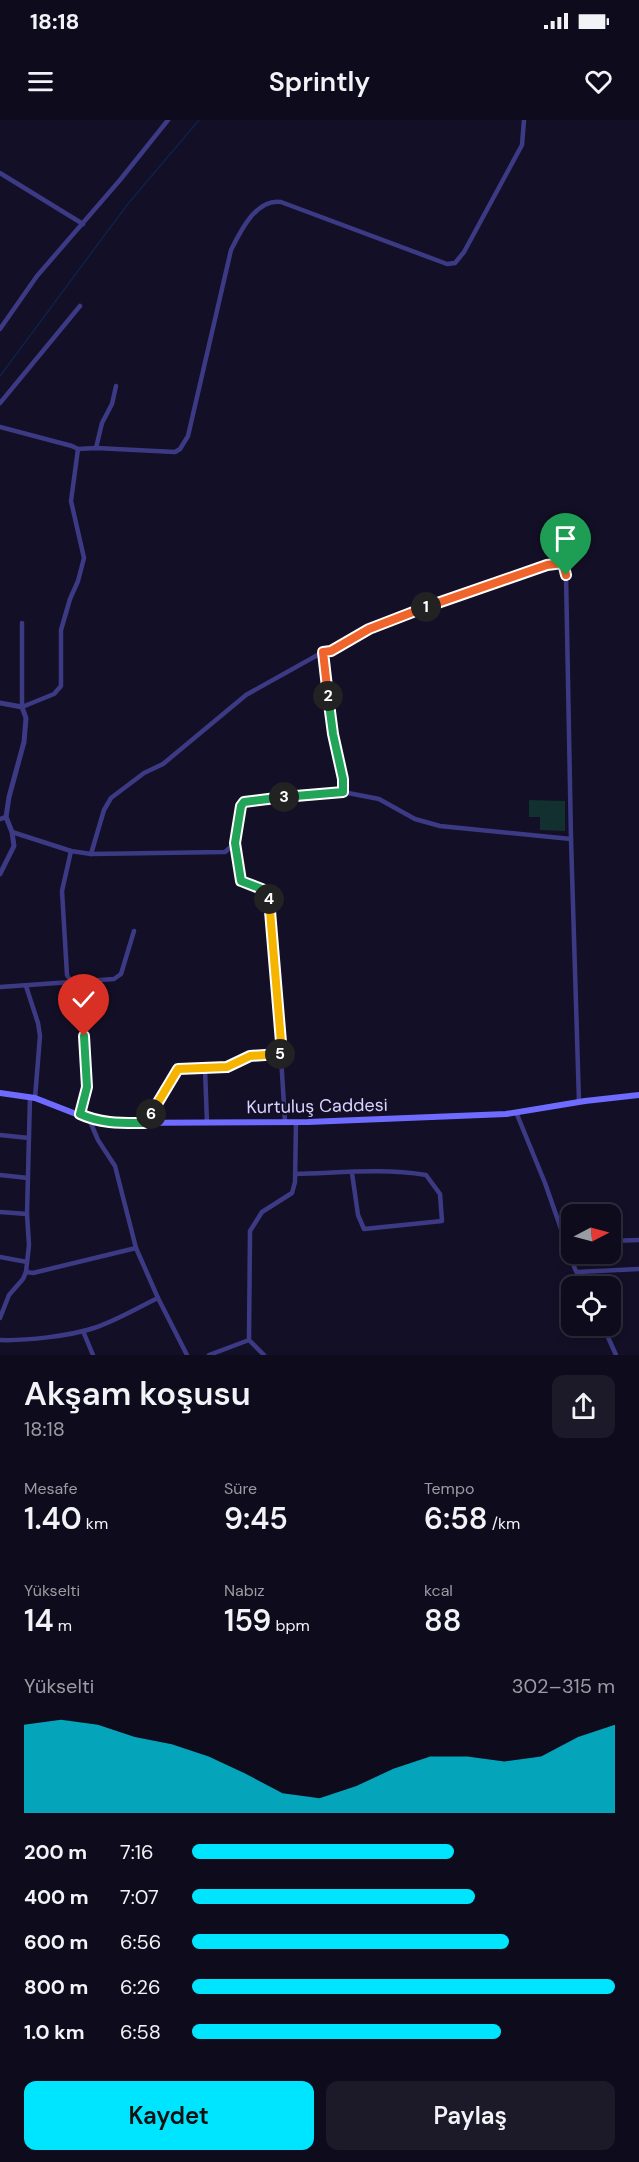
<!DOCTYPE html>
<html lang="tr">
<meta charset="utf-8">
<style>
body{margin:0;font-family:"DM Sans",sans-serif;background:#1c1929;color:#f1f3f6;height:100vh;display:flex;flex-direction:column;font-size:22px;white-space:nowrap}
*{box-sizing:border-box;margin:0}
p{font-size:20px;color:#9b9ba3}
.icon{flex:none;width:33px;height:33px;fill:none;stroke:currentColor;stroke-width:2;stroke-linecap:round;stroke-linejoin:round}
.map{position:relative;height:1235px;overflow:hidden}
.sheet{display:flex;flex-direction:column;background:#0e0b1c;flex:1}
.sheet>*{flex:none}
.needle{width:39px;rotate:84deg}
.buttons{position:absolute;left:561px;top:1084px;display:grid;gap:12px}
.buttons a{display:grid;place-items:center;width:60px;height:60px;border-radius:12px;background:#0e0b1c;box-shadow:0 3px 9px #0003,0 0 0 2px #2e2b3b;font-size:30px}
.pin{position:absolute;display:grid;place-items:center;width:51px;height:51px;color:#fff;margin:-62px -26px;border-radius:50% 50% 50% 0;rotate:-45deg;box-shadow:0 0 6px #0007}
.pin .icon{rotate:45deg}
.km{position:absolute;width:30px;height:30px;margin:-15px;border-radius:50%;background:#222;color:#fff;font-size:16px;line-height:30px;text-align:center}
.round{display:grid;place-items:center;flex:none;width:63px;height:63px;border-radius:12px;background:#1c1929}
.head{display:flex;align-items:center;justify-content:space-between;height:102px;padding:0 24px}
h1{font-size:33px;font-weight:600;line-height:45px}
.metrics{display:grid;grid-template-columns:repeat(3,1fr);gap:9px;height:102px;padding:6px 24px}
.metrics div{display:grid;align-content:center}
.metrics b{font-size:30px;font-weight:600}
.metrics small{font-size:16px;font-weight:400}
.metrics p{font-size:16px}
.chart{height:168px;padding:12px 24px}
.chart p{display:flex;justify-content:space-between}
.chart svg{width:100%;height:108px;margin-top:6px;fill:#00e5ff;opacity:.7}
.primary-button{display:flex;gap:12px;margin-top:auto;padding:12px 24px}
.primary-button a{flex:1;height:69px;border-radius:12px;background:#00e5ff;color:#111;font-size:24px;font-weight:600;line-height:69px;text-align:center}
.primary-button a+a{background:#1c1929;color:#f1f3f6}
ul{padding:0 24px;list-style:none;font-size:20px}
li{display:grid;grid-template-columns:96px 72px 1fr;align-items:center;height:45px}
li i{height:15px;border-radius:8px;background:#00e5ff}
.status{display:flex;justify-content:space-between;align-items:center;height:42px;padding:0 30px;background:#0e0b1c;direction:ltr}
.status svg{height:16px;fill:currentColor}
header{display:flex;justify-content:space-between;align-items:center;height:78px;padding:0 24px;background:#0e0b1c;font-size:27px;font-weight:600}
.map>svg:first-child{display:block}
</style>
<div class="status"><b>18:18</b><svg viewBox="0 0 49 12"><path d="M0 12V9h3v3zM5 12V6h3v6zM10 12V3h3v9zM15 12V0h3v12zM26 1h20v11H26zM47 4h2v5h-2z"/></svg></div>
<header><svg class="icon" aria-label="menu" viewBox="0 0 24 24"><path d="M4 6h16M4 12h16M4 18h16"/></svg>Sprintly<svg class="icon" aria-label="heart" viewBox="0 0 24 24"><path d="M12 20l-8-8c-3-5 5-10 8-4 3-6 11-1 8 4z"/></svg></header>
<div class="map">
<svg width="639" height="1235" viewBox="0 0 639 1235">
<rect width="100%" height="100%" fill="#130f26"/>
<polygon fill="#12302f" points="529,680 565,681 565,711 540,710 540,697 529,697"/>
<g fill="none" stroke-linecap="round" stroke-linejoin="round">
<polyline stroke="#0c2248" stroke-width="1.5" points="0,256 127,85 199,0"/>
<g stroke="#3d3a85" stroke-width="4.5">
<polyline points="0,53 83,104"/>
<polyline points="0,209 37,156 120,60 168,0"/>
<polyline points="0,283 80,186"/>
<path d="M0 307 72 326 78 329 96 328 175 332 180 329 188 316 231 130C240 112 256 78 281 82L447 144 455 143 464 132 522 25 524 0"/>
<polyline points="96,328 102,303 112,284 116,266"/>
<polyline points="22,503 22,587 54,574 61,566 61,510 70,479 78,461 84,438 71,381 78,329"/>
<polyline points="323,532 333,614 343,659 343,672"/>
<polyline points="0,699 6,697"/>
<polyline points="12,712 71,731 91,734 225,732 235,723"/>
<path d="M71 731 62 771 67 855 71 862C79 895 91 933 87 967 86 976 82 986 80 995"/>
<path d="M91 734 104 690 111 678 144 653 163 644 246 575 323 532C342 529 355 516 372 508 416 489 461 475 507 461 524 455 545 441 563 443L566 455 571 719 579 982"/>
<polyline points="26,866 38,903 40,916 35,978"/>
<polyline points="0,867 114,859 121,854 134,811"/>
<polyline points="205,949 207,1003"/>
<polyline points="516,992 545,1063 575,1149 584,1167"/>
<polyline points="89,999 98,1020 115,1046 136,1128 158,1178 187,1235"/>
<polyline points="285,1002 275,838 270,780 262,769 241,761 235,723 241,686 252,680 343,672 379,679 415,699 440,706 571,719"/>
<polyline points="145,1003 178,949 227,947 250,936 282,934"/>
<polyline points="0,1015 29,1018"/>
<path d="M295 1054C339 1053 383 1048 426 1055L440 1074 442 1101 364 1109 358 1095 352 1053"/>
<polyline points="0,1055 28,1058"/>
<polyline points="0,1092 27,1094"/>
<polyline points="610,1121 639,1120"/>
<polyline points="0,1137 27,1142"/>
<polyline points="26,1152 33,1153 136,1128"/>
<polyline points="577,1152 639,1149"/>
<polyline points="0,1198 9,1175 23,1159 26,1152 29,1125 27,1094 30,977"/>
<polyline points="603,1206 616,1235"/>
<polyline points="83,1211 93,1235"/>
<path d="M0 1220C25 1221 70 1216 94 1208 116 1201 137 1188 158 1178"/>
<polyline points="209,1235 249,1220"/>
<polyline points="264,1235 249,1220 250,1111 262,1092 292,1073 295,1062 296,1002"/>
</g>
<polyline stroke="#3d3a85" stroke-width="5" points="0,583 22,587 26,598 24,622 9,677 6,697 12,712 14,726 0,754"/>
<polyline stroke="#6f6bff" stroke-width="6" points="0,973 35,978 89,999 111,1003 308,1002 506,994 585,981 639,975"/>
</g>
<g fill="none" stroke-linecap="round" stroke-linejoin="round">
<g stroke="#fff" stroke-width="12">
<polyline id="split-1" points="426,487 547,445 563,443 566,455"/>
</g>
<g stroke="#fff" stroke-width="12">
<polyline id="split-2" points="328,576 323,532 331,531 369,509 426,487"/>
</g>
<g stroke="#fff" stroke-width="12">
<polyline id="split-3" points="284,677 343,672 343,659 333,614 328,576"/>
</g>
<g stroke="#fff" stroke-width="12">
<polyline id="split-4" points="269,779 262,769 241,761 235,723 241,686 244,682 284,677"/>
</g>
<g stroke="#fff" stroke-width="12">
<polyline id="split-5" points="269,779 282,934 280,934"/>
</g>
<g stroke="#fff" stroke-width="12">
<polyline id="split-6" points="151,994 178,949 227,947 250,936 280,934"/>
</g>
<g stroke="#fff" stroke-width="12">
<path id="split-7" d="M84 916 87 967 80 994C101 1004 123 1003 145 1003L151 994"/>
</g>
<use href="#split-1" stroke="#f0652b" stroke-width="8"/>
<use href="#split-2" stroke="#f0652b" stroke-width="8"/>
<use href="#split-3" stroke="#22a559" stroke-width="8"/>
<use href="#split-4" stroke="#22a559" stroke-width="8"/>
<use href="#split-5" stroke="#f5b400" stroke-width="8"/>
<use href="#split-6" stroke="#f5b400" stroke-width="8"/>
<use href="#split-7" stroke="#22a559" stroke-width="8"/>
</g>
<g text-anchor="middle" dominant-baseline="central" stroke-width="4.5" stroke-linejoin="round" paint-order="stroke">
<g font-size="18" fill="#d9d4ff" stroke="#130f26">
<text transform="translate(317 986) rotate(-1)">Kurtuluş Caddesi</text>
</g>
</g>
</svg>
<div class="buttons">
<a><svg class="needle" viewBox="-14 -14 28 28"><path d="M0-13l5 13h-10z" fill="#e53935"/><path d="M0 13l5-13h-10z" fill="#9b9ba3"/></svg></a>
<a><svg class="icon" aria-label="locate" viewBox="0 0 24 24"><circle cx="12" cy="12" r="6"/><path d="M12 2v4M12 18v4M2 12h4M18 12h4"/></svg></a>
</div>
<div class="pin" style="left:566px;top:455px;background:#1e9e55"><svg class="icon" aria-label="arrive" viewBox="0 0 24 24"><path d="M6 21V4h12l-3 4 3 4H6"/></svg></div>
<div class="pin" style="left:84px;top:916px;background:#d93025"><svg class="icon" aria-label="check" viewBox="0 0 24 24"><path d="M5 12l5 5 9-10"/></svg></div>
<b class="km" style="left:426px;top:487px">1</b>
<b class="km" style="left:328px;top:576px">2</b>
<b class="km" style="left:284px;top:677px">3</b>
<b class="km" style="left:269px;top:779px">4</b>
<b class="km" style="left:280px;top:934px">5</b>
<b class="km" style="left:151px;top:994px">6</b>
</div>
<section class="sheet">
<div class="head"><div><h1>Akşam koşusu</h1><p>18:18</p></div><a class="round"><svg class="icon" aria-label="share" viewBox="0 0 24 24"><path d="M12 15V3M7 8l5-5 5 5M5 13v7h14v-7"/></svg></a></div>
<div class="metrics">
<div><p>Mesafe</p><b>1.40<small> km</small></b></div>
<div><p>Süre</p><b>9:45</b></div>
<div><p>Tempo</p><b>6:58<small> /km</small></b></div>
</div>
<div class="metrics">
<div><p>Yükselti</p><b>14<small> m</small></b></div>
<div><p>Nabız</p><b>159<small> bpm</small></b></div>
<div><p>kcal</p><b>88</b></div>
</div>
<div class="chart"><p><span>Yükselti</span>302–315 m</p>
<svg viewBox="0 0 160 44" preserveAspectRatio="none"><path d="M0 44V8L10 6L20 8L30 13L40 16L50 21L60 28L70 36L80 38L90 33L100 26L110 21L120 21L130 23L140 21L150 13L160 8V44z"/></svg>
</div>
<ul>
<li><b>200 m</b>7:16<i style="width:62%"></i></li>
<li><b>400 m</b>7:07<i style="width:67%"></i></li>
<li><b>600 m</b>6:56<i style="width:75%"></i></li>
<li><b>800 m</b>6:26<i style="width:100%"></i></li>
<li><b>1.0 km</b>6:58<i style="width:73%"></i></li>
</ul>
<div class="primary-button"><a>Kaydet</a><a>Paylaş</a></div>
</section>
